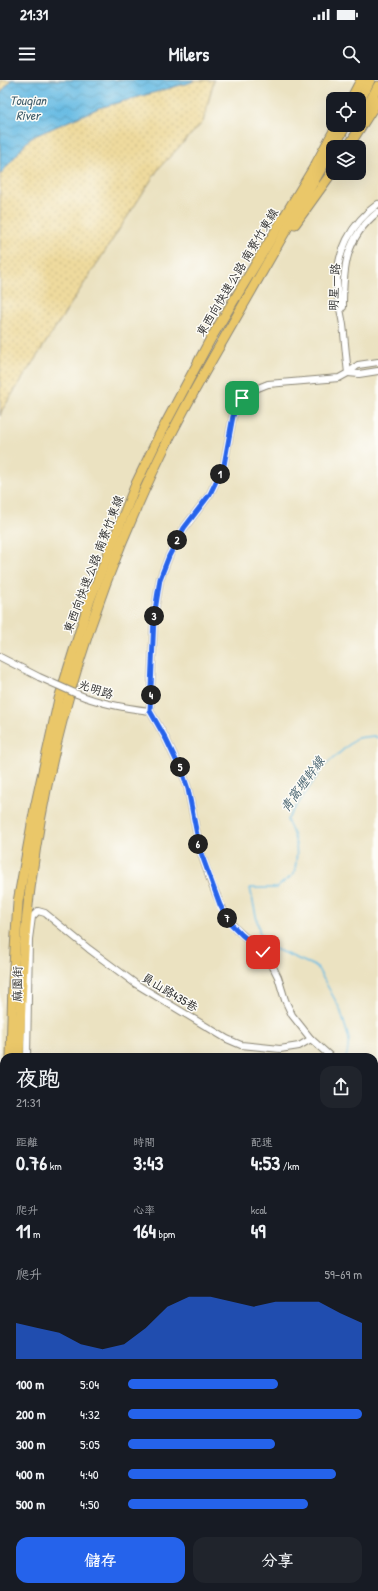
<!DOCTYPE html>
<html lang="zh-TW">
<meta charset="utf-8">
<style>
body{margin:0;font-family:"Patrick Hand","LXGW WenKai TC",sans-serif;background:#20242c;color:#f1f3f6;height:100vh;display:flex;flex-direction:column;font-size:15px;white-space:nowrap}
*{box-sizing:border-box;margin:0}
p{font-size:13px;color:#9ea1a6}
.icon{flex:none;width:22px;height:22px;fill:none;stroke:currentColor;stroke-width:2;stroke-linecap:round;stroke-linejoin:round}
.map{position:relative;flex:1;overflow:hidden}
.drawer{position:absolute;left:0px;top:973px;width:378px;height:538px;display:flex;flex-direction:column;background:#171b24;border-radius:12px 12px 0 0;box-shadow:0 4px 16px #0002}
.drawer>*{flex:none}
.fabs{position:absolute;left:326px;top:12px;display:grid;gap:8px}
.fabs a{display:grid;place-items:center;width:40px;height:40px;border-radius:8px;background:#171b24;box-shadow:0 4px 16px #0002;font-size:20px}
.pin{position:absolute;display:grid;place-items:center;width:34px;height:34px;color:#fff;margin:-17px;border-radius:8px;box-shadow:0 2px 6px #0006}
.km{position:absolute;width:20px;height:20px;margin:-10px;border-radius:50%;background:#222;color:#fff;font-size:11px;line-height:20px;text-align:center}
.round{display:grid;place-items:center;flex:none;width:42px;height:42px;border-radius:12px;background:#20242c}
.head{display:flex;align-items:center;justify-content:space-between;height:68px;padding:0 16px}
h1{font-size:22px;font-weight:700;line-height:30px}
.metrics{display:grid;grid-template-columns:repeat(3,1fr);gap:6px;height:68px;padding:4px 16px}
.metrics div{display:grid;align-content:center}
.metrics b{font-size:20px;font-weight:700}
.metrics small{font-size:11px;font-weight:400}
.metrics p{font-size:11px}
.chart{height:112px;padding:8px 16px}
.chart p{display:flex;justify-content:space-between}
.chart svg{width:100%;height:72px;margin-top:4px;fill:#2563eb;opacity:.7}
.action{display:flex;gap:8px;margin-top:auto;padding:8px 16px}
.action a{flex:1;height:46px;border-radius:12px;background:#2563eb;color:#fff;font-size:16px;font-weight:700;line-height:46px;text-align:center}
.action a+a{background:#20242c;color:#f1f3f6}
ul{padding:0 16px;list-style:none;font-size:13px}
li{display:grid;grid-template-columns:64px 48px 1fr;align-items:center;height:30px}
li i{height:10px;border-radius:5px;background:#2563eb}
.status{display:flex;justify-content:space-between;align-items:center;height:28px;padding:0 20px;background:#171b24;direction:ltr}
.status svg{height:11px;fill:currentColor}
header{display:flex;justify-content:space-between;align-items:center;height:52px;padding:0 16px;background:#171b24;font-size:18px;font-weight:700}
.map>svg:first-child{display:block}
</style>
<div class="status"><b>21:31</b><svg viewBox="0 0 49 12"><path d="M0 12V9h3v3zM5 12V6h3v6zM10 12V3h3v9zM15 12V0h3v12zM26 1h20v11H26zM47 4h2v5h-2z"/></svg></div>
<header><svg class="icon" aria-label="menu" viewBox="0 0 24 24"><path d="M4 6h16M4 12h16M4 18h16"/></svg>Milers<svg class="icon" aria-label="search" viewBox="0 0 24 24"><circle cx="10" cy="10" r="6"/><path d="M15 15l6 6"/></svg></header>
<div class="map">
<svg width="378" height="1511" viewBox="0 0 378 1511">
<defs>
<pattern id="sand-dots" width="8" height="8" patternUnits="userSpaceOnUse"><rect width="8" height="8" fill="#eeda9e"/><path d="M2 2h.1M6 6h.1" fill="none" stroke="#cb8" stroke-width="1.8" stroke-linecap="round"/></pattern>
<pattern id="water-waves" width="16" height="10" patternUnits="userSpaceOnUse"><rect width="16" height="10" fill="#67bbe3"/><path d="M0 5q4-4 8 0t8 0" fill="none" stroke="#5598b8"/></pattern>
</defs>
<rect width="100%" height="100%" fill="#fdfcf7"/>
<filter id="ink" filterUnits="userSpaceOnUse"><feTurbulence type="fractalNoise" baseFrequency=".025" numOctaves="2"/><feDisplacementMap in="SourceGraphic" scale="8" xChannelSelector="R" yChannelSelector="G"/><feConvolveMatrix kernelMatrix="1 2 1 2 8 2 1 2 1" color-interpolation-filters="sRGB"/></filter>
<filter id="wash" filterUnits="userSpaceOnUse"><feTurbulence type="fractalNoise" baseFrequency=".012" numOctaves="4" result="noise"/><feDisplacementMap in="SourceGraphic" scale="16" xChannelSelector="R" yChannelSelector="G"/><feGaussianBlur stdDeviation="0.9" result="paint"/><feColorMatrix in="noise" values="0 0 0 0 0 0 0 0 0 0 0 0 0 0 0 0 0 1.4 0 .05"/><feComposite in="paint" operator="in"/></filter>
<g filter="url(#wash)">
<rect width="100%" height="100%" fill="#ebe2c1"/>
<polygon fill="url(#sand-dots)" stroke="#8c8264" points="0,0 214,0 203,42 159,88 2,330 0,336"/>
<polygon fill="url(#water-waves)" stroke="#497387" points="11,0 194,0 192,2 99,28 30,58 0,95 0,14"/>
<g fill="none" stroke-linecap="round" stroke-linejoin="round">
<g stroke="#67bbe3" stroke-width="1.5">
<path d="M345 977 347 975 349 959 340 929 317 887 275 869 260 854 250 808H276L294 794C299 772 297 760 287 740L323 687 357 658 374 656 378 658"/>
<polyline points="374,1295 378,1307"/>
</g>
</g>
</g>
<g filter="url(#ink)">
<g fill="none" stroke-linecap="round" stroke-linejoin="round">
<g stroke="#c5bda3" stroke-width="6" stroke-dasharray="6 3" stroke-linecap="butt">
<polyline points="233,195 247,204"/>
<polyline points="0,1069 4,1069"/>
</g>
<g stroke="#8b8676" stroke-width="8">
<g id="minor">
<path d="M343 227C343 188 345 158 378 132"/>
<path d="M348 293C346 277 345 261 343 245 341 232 337 218 337 205 336 173 351 143 378 124"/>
<polyline points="348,293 359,294 378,291"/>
<polyline points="0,577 39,597"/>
<path d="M77 614C101 624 124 628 150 631"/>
<polyline points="27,977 29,859 32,837 38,831 45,833 89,869 136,904 227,959 241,965 280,969 299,966 311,959"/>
<polyline points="331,977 311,959 292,935 285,920 278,897 269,879 236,849 225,834 212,805 200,770 188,709 184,697 166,659 150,631 154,537 160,499 169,476 184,448 210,414 224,385 233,336 238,324 242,318 253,310 268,304 339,298 348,293 358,285 378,282"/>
<polyline points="374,1015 378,1018"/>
<polyline points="99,1507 100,1511"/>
</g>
</g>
<g stroke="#8b8676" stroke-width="11">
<g id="highway">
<polyline points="351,19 361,0"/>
<polyline points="359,23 370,0"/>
<polyline points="366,29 378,6"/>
<polyline points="334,67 346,45"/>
<polyline points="348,67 378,20"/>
<polyline points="295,144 333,91"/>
<polyline points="11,977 13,902 18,822 35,728 59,619 89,522 136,404 160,354 210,260 316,84 337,45"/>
<path d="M19 977C21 918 23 859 31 801 49 658 94 515 156 385 177 340 201 298 226 255 261 193 297 131 333 68"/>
<polyline points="82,1507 83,1511"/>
<polyline points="90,1507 91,1511"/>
</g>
</g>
<use href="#minor" stroke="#fff" stroke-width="6"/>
<use href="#highway" stroke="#eac769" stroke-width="9"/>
<g stroke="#8b8676" stroke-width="8" stroke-linecap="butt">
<polyline id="minor-bridge" points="39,597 77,614"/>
</g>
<use href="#minor-bridge" stroke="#fff" stroke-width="6"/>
</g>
</g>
<g fill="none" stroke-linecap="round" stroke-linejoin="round" filter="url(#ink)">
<g stroke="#fff" stroke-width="8">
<polyline id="route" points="242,318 233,336 224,385 210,414 184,448 169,476 160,499 154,537 150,631 166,659 184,697 188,709 200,770 220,825 230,843 242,855 263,872"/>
</g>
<use href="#route" stroke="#2563eb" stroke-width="5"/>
</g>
<g text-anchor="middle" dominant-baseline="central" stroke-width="3" stroke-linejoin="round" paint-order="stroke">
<g font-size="12" fill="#2b2b2b" stroke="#fdfcf7">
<text transform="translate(237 192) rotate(-59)">東西向快速公路 南寮竹東線</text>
<text transform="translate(334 207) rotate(-87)">明星一路</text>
<text transform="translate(93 484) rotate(-69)">東西向快速公路 南寮竹東線</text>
<text transform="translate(96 609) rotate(18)">光明路</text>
<text transform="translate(17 904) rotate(-89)">麻園街</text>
<text transform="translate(170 912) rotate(31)">員山路435巷</text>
</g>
<g font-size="13" font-style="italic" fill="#405d6b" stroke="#fdfcf7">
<text x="28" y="20">Touqian<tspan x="28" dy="15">River</tspan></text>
<text transform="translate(302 704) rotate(-54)">青窩壢幹線</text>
</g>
</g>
</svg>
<div class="fabs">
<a><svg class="icon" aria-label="locate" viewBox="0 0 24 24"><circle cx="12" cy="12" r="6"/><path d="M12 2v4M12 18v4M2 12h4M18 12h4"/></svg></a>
<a><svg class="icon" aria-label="layers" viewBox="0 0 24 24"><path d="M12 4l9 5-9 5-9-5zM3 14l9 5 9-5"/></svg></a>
</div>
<div class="pin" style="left:242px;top:318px;background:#1e9e55"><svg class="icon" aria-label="arrive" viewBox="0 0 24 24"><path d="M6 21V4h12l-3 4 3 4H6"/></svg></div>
<div class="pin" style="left:263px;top:872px;background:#d93025"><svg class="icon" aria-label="check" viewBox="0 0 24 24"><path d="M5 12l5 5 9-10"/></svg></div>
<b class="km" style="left:220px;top:394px">1</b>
<b class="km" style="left:177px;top:460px">2</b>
<b class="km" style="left:154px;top:536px">3</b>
<b class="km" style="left:151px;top:615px">4</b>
<b class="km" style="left:180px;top:687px">5</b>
<b class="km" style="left:198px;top:764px">6</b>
<b class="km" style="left:227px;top:838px">7</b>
<section class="drawer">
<div class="head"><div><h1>夜跑</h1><p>21:31</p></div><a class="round"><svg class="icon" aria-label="share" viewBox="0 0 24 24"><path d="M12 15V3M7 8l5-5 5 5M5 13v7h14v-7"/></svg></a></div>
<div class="metrics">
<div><p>距離</p><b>0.76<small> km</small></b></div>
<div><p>時間</p><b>3:43</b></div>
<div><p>配速</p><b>4:53<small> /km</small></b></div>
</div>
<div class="metrics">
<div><p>爬升</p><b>11<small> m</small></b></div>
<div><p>心率</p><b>164<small> bpm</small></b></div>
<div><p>kcal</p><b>49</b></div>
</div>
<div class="chart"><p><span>爬升</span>59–69 m</p>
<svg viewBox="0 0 160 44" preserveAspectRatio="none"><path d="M0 44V22L10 25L20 28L30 35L40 38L50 35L60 25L70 12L80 6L90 6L100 9L110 12L120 9L130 9L140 9L150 16L160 22V44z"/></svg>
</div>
<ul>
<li><b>100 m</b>5:04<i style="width:64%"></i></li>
<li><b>200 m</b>4:32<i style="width:100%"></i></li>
<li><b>300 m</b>5:05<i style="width:63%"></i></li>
<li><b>400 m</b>4:40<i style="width:89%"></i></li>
<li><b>500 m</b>4:50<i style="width:77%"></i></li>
</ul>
<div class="action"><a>儲存</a><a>分享</a></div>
</section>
</div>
